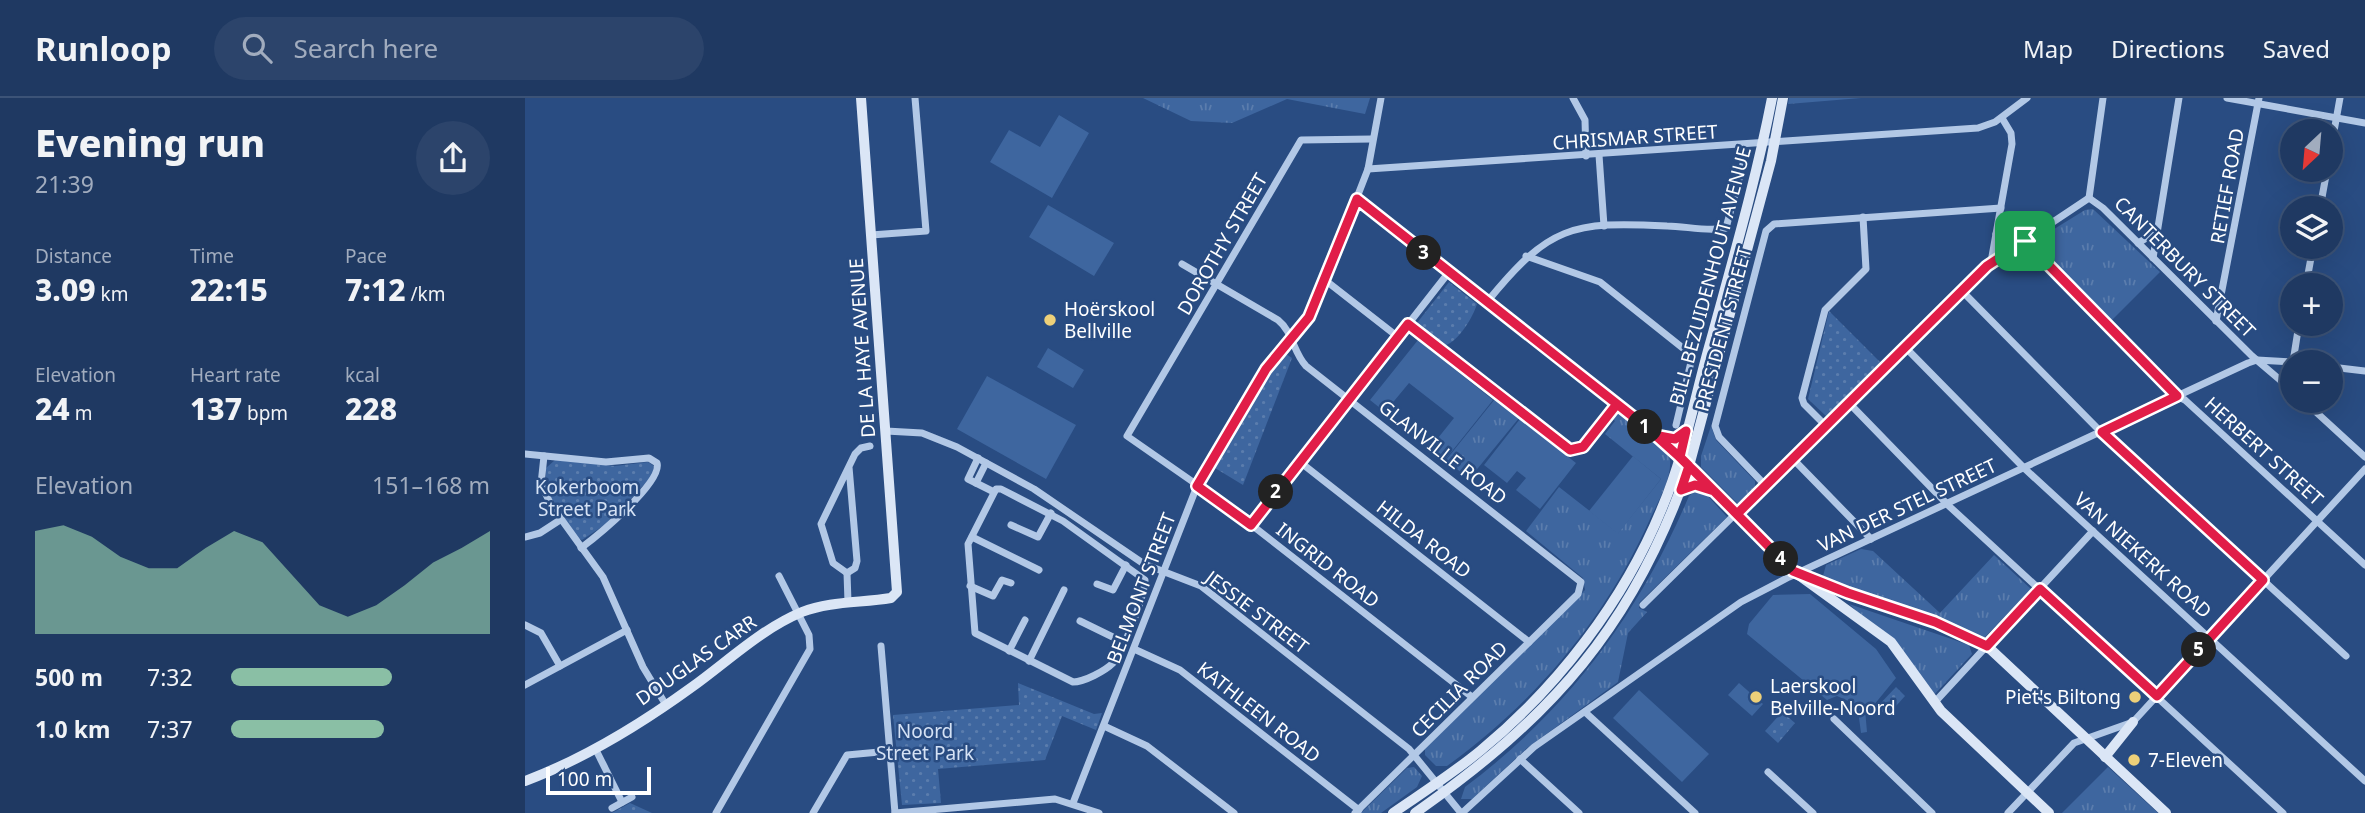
<!DOCTYPE html>
<meta charset="utf-8">
<style>
body{margin:0;font-family:"Noto Sans",sans-serif;background:#2c446b;color:#f1f3f6;height:100vh;display:flex;flex-direction:column;font-size:26px;white-space:nowrap}
*{box-sizing:border-box;margin:0}
p{font-size:23px;color:#a1acbe}
.icon{flex:none;width:38px;height:38px;fill:none;stroke:currentColor;stroke-width:2;stroke-linecap:round;stroke-linejoin:round}
.map{position:relative;flex:1;overflow:hidden}
.details{display:flex;flex-direction:column;background:#1f3962;width:525px}
.details>*{flex:none}
.needle{width:46px;rotate:206deg}
.tools{position:absolute;left:1755px;top:21px;display:grid;gap:14px}
.tools a{display:grid;place-items:center;width:63px;height:63px;border-radius:50%;background:#1f3962;box-shadow:0 7px 28px #0002,0 0 0 2px #3c5377;font-size:35px}
.scale{position:absolute;left:21px;bottom:18px;width:105px;box-sizing:border-box;padding-left:7px;border:4px solid #fff;border-top:0;font-size:19px;line-height:24px;white-space:nowrap;color:#fff;-webkit-text-stroke:5px #294c82;paint-order:stroke}
.pin{position:absolute;display:grid;place-items:center;width:60px;height:60px;color:#fff;margin:-30px;border-radius:14px;box-shadow:0 4px 10px #0006}
.km{position:absolute;width:35px;height:35px;margin:-18px;border-radius:50%;background:#222;color:#fff;font-size:19px;line-height:35px;text-align:center}
.round{display:grid;place-items:center;flex:none;width:74px;height:74px;border-radius:37px;background:#2c446b}
.head{display:flex;align-items:center;justify-content:space-between;height:119px;padding:0 35px}
h1{font-size:38px;font-weight:800;line-height:52px}
.metrics{display:grid;grid-template-columns:repeat(3,1fr);gap:10px;height:119px;padding:7px 35px}
.metrics div{display:grid;align-content:center}
.metrics b{font-size:30px;font-weight:800}
.metrics small{font-size:19px;font-weight:400}
.metrics p{font-size:19px}
.chart{height:196px;padding:14px 35px}
.chart p{display:flex;justify-content:space-between}
.chart svg{width:100%;height:126px;margin-top:7px;fill:#8abfa5;opacity:.7}
ul{padding:0 35px;list-style:none;font-size:23px}
li{display:grid;grid-template-columns:112px 84px 1fr;align-items:center;height:52px}
li i{height:18px;border-radius:9px;background:#8abfa5}
header{display:flex;align-items:center;gap:42px;box-sizing:border-box;height:98px;padding:0 35px;background:#1f3962;border-bottom:2px solid #3c5377}
header strong{font-size:33px}
nav{display:flex;gap:38px;margin-inline-start:auto;font-size:24px}
.search{width:490px;height:63px;background:#2c446b;display:flex;align-items:center;gap:18px;box-sizing:border-box;padding:0 24px;border-radius:38px;color:#a1acbe;font-size:26px}
main{display:flex;flex:1;min-height:0}
.map>svg:first-child{display:block}
</style>
<header>
<strong>Runloop</strong>
<div class="search"><svg class="icon" aria-label="search" viewBox="0 0 24 24"><circle cx="10" cy="10" r="6"/><path d="M15 15l6 6"/></svg>Search here</div>
<nav><a>Map</a><a>Directions</a><a>Saved</a></nav>
</header>
<main>
<section class="details">
<div class="head"><div><h1>Evening run</h1><p>21:39</p></div><a class="round"><svg class="icon" aria-label="share" viewBox="0 0 24 24"><path d="M12 15V3M7 8l5-5 5 5M5 13v7h14v-7"/></svg></a></div>
<div class="metrics">
<div><p>Distance</p><b>3.09<small> km</small></b></div>
<div><p>Time</p><b>22:15</b></div>
<div><p>Pace</p><b>7:12<small> /km</small></b></div>
</div>
<div class="metrics">
<div><p>Elevation</p><b>24<small> m</small></b></div>
<div><p>Heart rate</p><b>137<small> bpm</small></b></div>
<div><p>kcal</p><b>228</b></div>
</div>
<div class="chart"><p><span>Elevation</span>151–168 m</p>
<svg viewBox="0 0 160 44" preserveAspectRatio="none"><path d="M0 44V8L10 6L20 10L30 17L40 21L50 21L60 14L70 8L80 12L90 23L100 34L110 38L120 34L130 27L140 19L150 14L160 8V44z"/></svg>
</div>
<ul>
<li><b>500 m</b>7:32<i style="width:62%"></i></li>
<li><b>1.0 km</b>7:37<i style="width:59%"></i></li>
</ul>
</section>
<div class="map">
<svg width="1840" height="715" viewBox="0 0 1840 715">
<defs>
<pattern id="grass-tufts" width="24" height="20" patternUnits="userSpaceOnUse" patternTransform="scale(1.75)"><rect width="24" height="20" fill="#3e669f"/><path d="M3 7l-1-3M5 7V3M7 7l1-3M15 17l-1-3M17 17v-4M19 17l1-3" fill="none" stroke="#5b7dad"/></pattern>
<pattern id="park-dots" width="8" height="8" patternUnits="userSpaceOnUse" patternTransform="scale(1.75)"><rect width="8" height="8" fill="#3e669f"/><path d="M2 2h.1M6 6h.1" fill="none" stroke="#5b7dad" stroke-width="1.8" stroke-linecap="round"/></pattern>
</defs>
<rect width="100%" height="100%" fill="#294c82"/>
<g fill="url(#grass-tufts)">
<polygon points="618,0 845,0 840,16 762,1 707,25 666,23"/>
<polygon points="1264,0 1336,0 1263,6"/>
<polygon points="1568,111 1635,174 1586,223 1511,146 1513,141 1560,112"/>
<polygon points="970,301 994,320 944,381 921,362"/>
<path d="M1090 315C1111 317 1133 345 1145 361 1147 380 1133 404 1125 421 1080 522 1010 604 922 668H911L900 657V651L1060 492 1058 480 1001 433 1034 389 1093 435 1136 381 1080 336 1090 323 1087 320Z"/>
<polygon points="1186,328 1191,342 1230,383 1230,391 1214,407 1176,369 1176,358"/>
<path d="M1172 392 1181 396 1202 419 1114 505V510L1122 514 1103 535 1093 584 1002 650 947 701H936L940 689C1043 612 1114 516 1164 398Z"/>
<polygon points="1336,451 1348,453 1415,515 1469,457 1506,491 1459,540 1324,493 1298,478 1301,467"/>
<polygon points="1324,506 1444,547 1447,556 1408,598 1384,562"/>
<polygon points="889,669 897,678 892,689 856,715 836,715 882,670"/>
<polygon points="1583,669 1633,715 1537,715"/>
</g>
<g fill="url(#park-dots)">
<path d="M924 184 952 206C948 219 934 243 919 248L892 229V225Z"/>
<polygon points="1304,213 1357,266 1301,318 1283,301"/>
<polygon points="761,256 767,260 718,387 690,370 743,279"/>
<path d="M30 362 90 368 123 364 129 368 128 377 84 424 57 442C35 432 19 392 21 370Z"/>
<polygon points="493,585 569,616 577,615 571,632 537,618 520,662 413,671 416,705 377,707 368,617 494,607"/>
<polygon points="1371,589 1380,598 1362,618 1352,609"/>
<polygon points="1257,614 1270,625 1253,645 1240,633"/>
<polygon points="105,705 127,715 87,715"/>
</g>
<g fill="#3e669f">
<polygon points="534,17 564,35 527,100 465,64 484,32 515,49"/>
<polygon points="523,107 589,145 569,178 504,139"/>
<polygon points="893,242 968,302 920,362 905,350 929,320 884,285 860,314 845,302"/>
<polygon points="523,250 559,272 548,290 512,269"/>
<polygon points="462,278 551,327 521,381 432,331"/>
<polygon points="995,321 1051,365 1015,411 991,392 1001,380 992,373 982,385 959,367"/>
<polygon points="1108,358 1136,381 1093,436 1064,413"/>
<polygon points="1285,496 1351,551 1371,580 1344,613 1340,611 1342,634 1336,635 1333,612 1339,610 1312,598 1302,602 1222,536 1224,526 1248,497"/>
<polygon points="1214,585 1238,606 1227,618 1203,597"/>
<polygon points="1114,592 1184,656 1157,684 1088,620"/>
</g>
<g fill="none" stroke-linecap="round" stroke-linejoin="round">
<g stroke="#b2c8e6" stroke-width="7">
<polyline points="1048,0 1060,22 1061,58"/>
<polyline points="1702,0 1840,25"/>
<polyline points="847,41 776,42 602,338 701,407 947,599"/>
<polyline points="1806,50 1815,0"/>
<polyline points="1074,57 1079,128"/>
<polyline points="843,71 1453,30 1470,24 1502,0"/>
<polyline points="1564,100 1578,110 1727,258 1768,293"/>
<polyline points="1564,100 1578,0"/>
<polyline points="832,101 1155,359"/>
<polyline points="1795,110 1802,72"/>
<polyline points="1471,136 1486,151"/>
<polyline points="346,137 401,133 390,0"/>
<polyline points="1500,143 1652,298 1660,302 1840,467"/>
<polyline points="1613,145 1630,135"/>
<polyline points="1001,158 1075,184 1164,255 1166,264 1151,327"/>
<polyline points="1628,160 1654,0"/>
<polyline points="1466,164 1487,46 1486,35 1477,20"/>
<path d="M657 166 753 222C768 234 768 254 781 268L1056 484 1053 496 830 715"/>
<polyline points="800,182 873,239"/>
<polyline points="1781,187 1788,149"/>
<polyline points="1437,193 1573,331 1821,558"/>
<path d="M962 204C1024 128 1046 123 1142 128 1160 128 1183 134 1201 130L1218 66"/>
<polyline points="1691,223 1734,0"/>
<polyline points="883,226 1045,352 1058,350 1092,306"/>
<polyline points="1380,249 1499,370 1840,683"/>
<polyline points="1806,269 1840,273"/>
<polyline points="1764,289 1774,226"/>
<polyline points="1779,303 1840,359"/>
<polyline points="1324,305 1425,409 1758,715"/>
<polyline points="1301,328 1279,306 1277,300 1300,212 1341,171 1338,119"/>
<polyline points="361,333 397,335 432,349 509,391 619,466 676,488 884,651 936,715"/>
<path d="M0 356 81 364 124 360 132 365C138 384 72 438 56 450"/>
<polyline points="19,358 16,386 26,407 78,479 118,569 141,607"/>
<polyline points="453,360 443,381 469,394"/>
<polyline points="1268,361 1346,441"/>
<polyline points="775,364 1004,544"/>
<polyline points="324,369 332,463 330,470 322,475 308,465 296,426 330,356 336,350 345,348"/>
<polyline points="451,385 461,365"/>
<polyline points="1240,387 1194,339 1190,328 1241,133 1249,126 1476,110"/>
<path d="M471 391H476L538 423 620 482C620 496 598 555 588 565 580 573 559 584 548 584L450 535 443 446Z"/>
<polyline points="486,427 513,439 526,415"/>
<polyline points="726,427 924,174"/>
<polyline points="0,439 15,435 35,422"/>
<polyline points="447,439 514,472"/>
<polyline points="322,475 323,504"/>
<polyline points="572,486 588,492 601,467"/>
<polyline points="445,488 468,498 477,482 486,485"/>
<polyline points="1118,507 1462,168 1564,100"/>
<polyline points="555,523 598,544"/>
<polyline points="0,527 16,535 35,568"/>
<polyline points="356,548 370,715"/>
<polyline points="609,551 655,572 834,712"/>
<polyline points="484,553 500,522"/>
<polyline points="504,563 539,492"/>
<polyline points="0,587 102,532"/>
<polyline points="1409,605 1568,433"/>
<polyline points="1060,614 1170,715"/>
<polyline points="1309,621 1407,715"/>
<polyline points="579,628 622,648 709,715"/>
<polyline points="70,650 97,704"/>
<polyline points="995,661 1054,715"/>
<polyline points="1243,674 1288,715"/>
<polyline points="548,705 672,388 741,270 789,210 843,71 856,0"/>
<polyline points="87,710 107,699"/>
<polyline points="191,715 285,551 284,537 254,478"/>
<polyline points="288,715 322,657 365,653"/>
<polyline points="370,715 530,701 574,715"/>
<polyline points="937,715 1009,649 1216,504 1264,479 1723,265 1732,262 1769,264"/>
<polyline points="1483,715 1549,645 1608,624 1840,371"/>
</g>
<g stroke="#dbe6f6" stroke-width="10">
<polyline points="1129,337 1150,341 1161,333"/>
<polyline points="1161,366 1268,473 1366,544 1416,613 1524,715"/>
<polyline points="1156,392 1170,387 1185,391"/>
<polyline points="1282,478 1323,496 1410,524 1462,548 1641,715"/>
<polyline points="1580,659 1608,624"/>
<path d="M0 683C59 661 116 626 167 589 202 564 236 531 277 514 305 503 336 505 366 500L372 494 336 0"/>
<path d="M868 715C897 695 927 676 955 653 1033 589 1099 503 1137 410 1160 356 1170 297 1186 242 1208 161 1231 82 1247 0"/>
<path d="M890 715C1027 619 1109 528 1164 368L1246 63 1258 0"/>
</g>
</g>
<g fill="none" stroke-linecap="round" stroke-linejoin="round">
<g stroke="#fff" stroke-width="14">
<path id="route" d="M1500 143 1462 168 1212 416 1170 374C1146 350 1119 327 1092 306L1058 349 1045 352 883 226 726 427 672 388 741 271 784 219 832 101 1111 321 1129 337 1150 341 1161 333 1155 359 1164 368 1156 392 1170 387 1189 393 1268 473 1323 495 1410 524 1462 548 1515 491 1632 598 1738 482 1577 334 1652 298 1500 143"/>
</g>
<use href="#route" stroke="#e11d48" stroke-width="9"/>
</g>
<g fill="#edd079" stroke="#294c82" stroke-width="2.5">
<circle cx="525" cy="222" r="7"/>
<circle cx="1231" cy="599" r="7"/>
<circle cx="1610" cy="599" r="7"/>
<circle cx="1609" cy="662" r="7"/>
</g>
<g text-anchor="middle" dominant-baseline="central" stroke-width="5" stroke-linejoin="round" paint-order="stroke">
<g font-size="19" fill="#fff" stroke="#294c82">
<text transform="translate(1110 39) rotate(-4)">CHRISMAR STREET</text>
<text transform="translate(1702 88) rotate(-80)">RETIEF ROAD</text>
<text transform="translate(697 146) rotate(-60)">DOROTHY STREET</text>
<text transform="translate(1660 169) rotate(45)">CANTERBURY STREET</text>
<text transform="translate(1185 178) rotate(-75)">BILL BEZUIDENHOUT AVENUE</text>
<text transform="translate(1198 231) rotate(-75)">PRESIDENT STREET</text>
<text transform="translate(337 250) rotate(-94)">DE LA HAYE AVENUE</text>
<text transform="translate(1739 353) rotate(42)">HERBERT STREET</text>
<text transform="translate(918 354) rotate(38)">GLANVILLE ROAD</text>
<text transform="translate(1382 407) rotate(-25)">VAN DER STEL STREET</text>
<text transform="translate(899 441) rotate(38)">HILDA ROAD</text>
<text transform="translate(1618 457) rotate(42)">VAN NIEKERK ROAD</text>
<text transform="translate(803 467) rotate(38)">INGRID ROAD</text>
<text transform="translate(616 490) rotate(-69)">BELMONT STREET</text>
<text transform="translate(732 514) rotate(37)">JESSIE STREET</text>
<text transform="translate(171 562) rotate(-35)">DOUGLAS CARR</text>
<text transform="translate(934 591) rotate(-45)">CECILIA ROAD</text>
<text transform="translate(734 614) rotate(38)">KATHLEEN ROAD</text>
</g>
<g font-size="19" fill="#fff" stroke="#294c82" text-anchor="start">
<text x="539" y="211">Hoërskool<tspan x="539" dy="22">Bellville</tspan></text>
<text x="1245" y="588">Laerskool<tspan x="1245" dy="22">Belville-Noord</tspan></text>
<text x="1596" y="599" text-anchor="end">Piet's Biltong</text>
<text x="1623" y="662">7-Eleven</text>
</g>
<g font-size="19" fill="#d5e2f5" stroke="#294c82">
<text x="62" y="389">Kokerboom<tspan x="62" dy="22">Street Park</tspan></text>
<text x="400" y="633">Noord<tspan x="400" dy="22">Street Park</tspan></text>
</g>
</g>
</svg>
<div class="tools">
<a><svg class="needle" viewBox="-14 -14 28 28"><path d="M0-13l5 13h-10z" fill="#e53935"/><path d="M0 13l5-13h-10z" fill="#a1acbe"/></svg></a>
<a><svg class="icon" aria-label="layers" viewBox="0 0 24 24"><path d="M12 4l9 5-9 5-9-5zM3 14l9 5 9-5"/></svg></a>
<a>+</a>
<a>−</a>
</div>
<div class="scale">100 m</div>
<div class="pin" style="left:1500px;top:143px;background:#1e9e55"><svg class="icon" aria-label="arrive" viewBox="0 0 24 24"><path d="M6 21V4h12l-3 4 3 4H6"/></svg></div>
<b class="km" style="left:1120px;top:329px">1</b>
<b class="km" style="left:751px;top:394px">2</b>
<b class="km" style="left:899px;top:155px">3</b>
<b class="km" style="left:1256px;top:461px">4</b>
<b class="km" style="left:1674px;top:552px">5</b>
</div>
</main>
